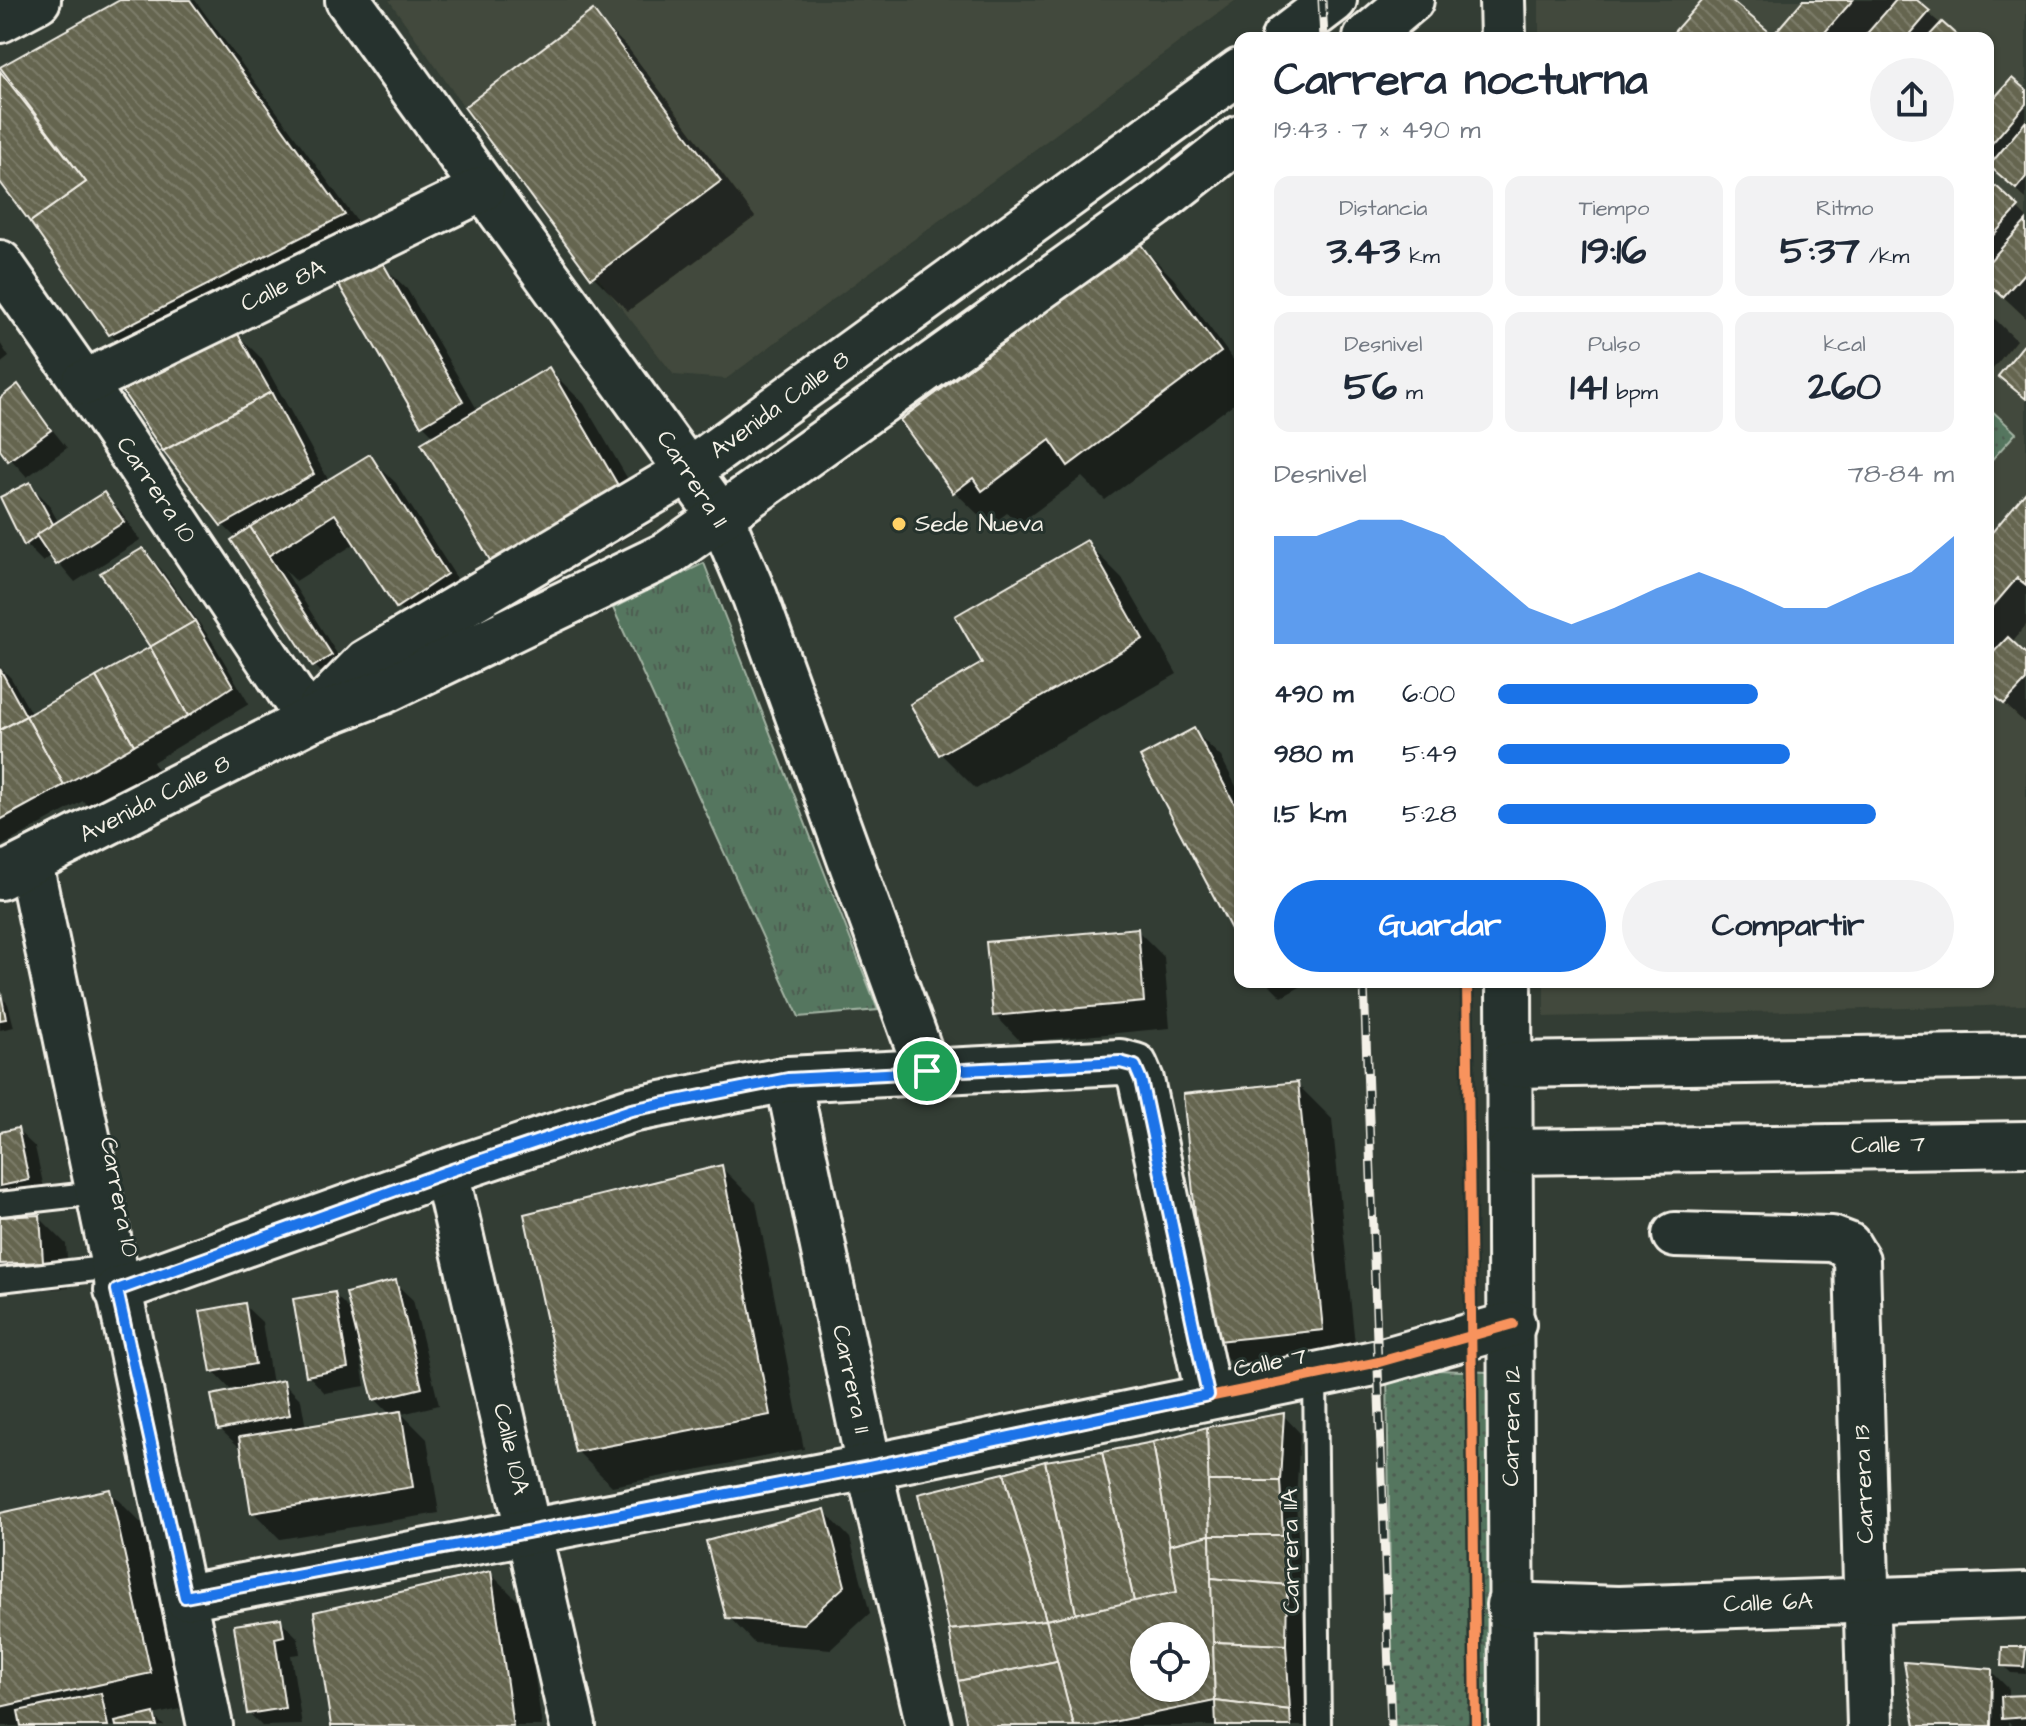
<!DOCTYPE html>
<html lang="es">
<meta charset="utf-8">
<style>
body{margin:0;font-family:"Architects Daughter",sans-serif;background:#f2f2f3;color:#1f2937;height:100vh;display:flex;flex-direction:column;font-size:30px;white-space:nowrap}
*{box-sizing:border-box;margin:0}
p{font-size:26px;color:#747a83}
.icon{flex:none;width:44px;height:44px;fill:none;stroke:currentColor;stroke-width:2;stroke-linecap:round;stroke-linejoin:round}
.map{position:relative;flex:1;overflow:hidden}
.drawer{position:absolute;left:1234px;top:32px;width:760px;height:956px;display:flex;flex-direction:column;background:#fff;border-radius:16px;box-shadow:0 2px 6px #0004}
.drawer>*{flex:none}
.tools{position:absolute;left:1130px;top:1622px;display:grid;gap:16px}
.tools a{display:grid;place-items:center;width:80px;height:80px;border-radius:50%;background:#fff;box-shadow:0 2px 6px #0004;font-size:40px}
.pin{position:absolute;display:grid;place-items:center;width:68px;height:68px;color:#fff;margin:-34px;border:4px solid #fff;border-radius:50%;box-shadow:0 2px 8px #0007}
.round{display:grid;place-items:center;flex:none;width:84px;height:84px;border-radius:42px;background:#f2f2f3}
.headline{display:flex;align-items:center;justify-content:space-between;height:136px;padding:0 40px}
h1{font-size:44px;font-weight:800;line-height:60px}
.stats{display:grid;grid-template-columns:repeat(3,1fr);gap:12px;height:136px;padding:8px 40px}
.stats div{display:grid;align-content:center;border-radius:16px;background:#f2f2f3;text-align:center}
.stats b{font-size:40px;font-weight:800}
.stats small{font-size:22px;font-weight:400}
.stats p{font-size:22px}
.chart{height:224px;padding:16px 40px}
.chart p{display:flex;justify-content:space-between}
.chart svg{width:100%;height:144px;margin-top:8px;fill:#1a73e8;opacity:.7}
.button{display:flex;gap:16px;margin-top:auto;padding:16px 40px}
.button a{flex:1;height:92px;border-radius:48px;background:#1a73e8;color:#fff;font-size:32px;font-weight:800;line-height:92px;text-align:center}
.button a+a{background:#f2f2f3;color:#1f2937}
ul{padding:0 40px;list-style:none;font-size:26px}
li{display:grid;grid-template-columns:128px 96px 1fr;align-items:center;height:60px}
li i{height:20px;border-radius:10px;background:#1a73e8}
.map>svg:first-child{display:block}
</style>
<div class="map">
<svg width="2026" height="1726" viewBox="0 0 2026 1726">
<defs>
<pattern id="grass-tufts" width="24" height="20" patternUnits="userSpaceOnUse" patternTransform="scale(2)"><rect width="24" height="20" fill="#55765f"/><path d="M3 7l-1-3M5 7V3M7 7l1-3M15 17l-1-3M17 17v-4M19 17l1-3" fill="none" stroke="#4e5d51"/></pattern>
<pattern id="park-dots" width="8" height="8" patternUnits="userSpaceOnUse" patternTransform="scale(2)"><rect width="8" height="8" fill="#55765f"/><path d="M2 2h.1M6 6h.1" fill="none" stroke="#4e5d51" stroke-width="1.8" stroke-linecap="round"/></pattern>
<pattern id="building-back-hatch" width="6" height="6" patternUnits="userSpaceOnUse" patternTransform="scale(2)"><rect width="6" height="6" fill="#656550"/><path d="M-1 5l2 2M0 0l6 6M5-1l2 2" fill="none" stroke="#7c7c69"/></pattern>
</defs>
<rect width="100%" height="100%" fill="#333d34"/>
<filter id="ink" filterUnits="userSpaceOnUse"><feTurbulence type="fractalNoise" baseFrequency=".0125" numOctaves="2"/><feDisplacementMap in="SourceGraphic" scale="16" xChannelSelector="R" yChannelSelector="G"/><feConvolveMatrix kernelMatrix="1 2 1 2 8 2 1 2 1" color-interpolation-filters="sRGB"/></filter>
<g filter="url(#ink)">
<g fill="#42493c">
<polygon points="389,0 1236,0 726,379 674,375 464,107"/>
<polygon points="1539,0 2026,0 2026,1005 1544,1017 1544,982 1988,982 1988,38 1539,38"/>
</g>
<polygon fill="url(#grass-tufts)" stroke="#a4b4a4" stroke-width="2" points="704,563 878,1010 799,1017 613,608"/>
<g fill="url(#park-dots)" stroke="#a4b4a4" stroke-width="2">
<polygon points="1988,407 2016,433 1988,464"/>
<polygon points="1387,1368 1488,1372 1492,1726 1392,1726"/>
</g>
<g fill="#0007" fill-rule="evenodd">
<polygon points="124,0 195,0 378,250 145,369 110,334 0,179 0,69"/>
<polygon points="1705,0 1728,0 1773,38 1677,38 1674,35"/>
<polygon points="1806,0 1913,0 1957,38 1778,38"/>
<polygon points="593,13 628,48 755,217 628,311 593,276"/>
<polygon points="2026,92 2026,199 1988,165 1988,108"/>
<polygon points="1988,197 2017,208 2026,217 2026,318 1995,289 1993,292 1988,288"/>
<polygon points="1139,244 1174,279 1240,369 1240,399 1105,500 1082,477 1019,524 1007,513 990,526 955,492"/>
<polygon points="380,263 407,289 478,411 549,369 584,404 653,522 527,596 492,561 435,437 423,425"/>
<polygon points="1988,312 2016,340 1988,375"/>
<polygon points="235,332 261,358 329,481 369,457 396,483 472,602 424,633 398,607 356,543 296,581 284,569 349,673 332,683 315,666 234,540 236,538 223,525"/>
<polygon points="0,343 9,357 0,364"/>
<polygon points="18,387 67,448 27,477 0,447 0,400"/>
<polygon points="30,485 47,502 59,523 104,494 121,512 140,540 75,582 52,555 43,562 25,544"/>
<polygon points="2026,495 2026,625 2011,643 2026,657 2026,724 1988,688 1988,540"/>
<polygon points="1087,543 1122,578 1177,674 976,789 941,754 913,705 985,664"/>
<polygon points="143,551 161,569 212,641 249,704 153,762 159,772 92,810 83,801 0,847 0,667 11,678 32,715 153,648"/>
<polygon points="1194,731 1221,757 1240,794 1240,942"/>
<polygon points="1137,930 1164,957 1170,1028 1021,1042 995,1015"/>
<polygon points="1267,982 1309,982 1282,997"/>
<polygon points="0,995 8,1004 14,1027 0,1030"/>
<polygon points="1297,1084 1332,1119 1357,1364 1245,1376 1210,1341"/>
<polygon points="17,1130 35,1147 46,1197 0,1207 0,1134"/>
<polygon points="721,1167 756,1202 804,1449 612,1486 577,1451"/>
<polygon points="39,1217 66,1244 69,1288 0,1292 0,1219"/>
<polygon points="395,1283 413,1300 439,1405 402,1414 427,1439 439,1513 280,1539 253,1512 243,1445 238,1446 220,1429 248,1386 230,1389 213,1371 244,1305 262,1322 272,1384 283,1382 301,1400 306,1428 390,1414 375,1399 361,1343 358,1344 365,1386 325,1393 308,1375 334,1294 353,1313"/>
<path d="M1283 1415 1300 1433 1296 1500 1309 1726H969L920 1496 1046 1463ZM1144 1636H1196V1688H1144Z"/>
<polygon points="109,1491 144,1526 184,1708 153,1715 164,1726 0,1726 0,1516"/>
<polygon points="824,1511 850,1538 870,1613 831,1649 754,1643 728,1616"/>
<polygon points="490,1573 525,1608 542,1726 333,1726"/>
<polygon points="280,1620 298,1638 300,1654 291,1655 302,1725 262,1726 249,1713"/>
<polygon points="2025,1649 2026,1674 2011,1673 2003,1665"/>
<polygon points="1991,1671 2009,1689 2009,1698 2026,1697 2026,1725 2012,1726 2008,1722 2008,1726 1917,1726"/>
</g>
<g fill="url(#building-back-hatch)" stroke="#f4f1e8" stroke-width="2" fill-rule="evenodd">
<polygon points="120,0 190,0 345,215 109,335 30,222 86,182 0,67"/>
<polygon points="1702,0 1731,0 1773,35 1675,38 1671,35"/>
<polygon points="1803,0 1853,0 1820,38 1776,38 1773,35"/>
<polygon points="1896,0 1917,0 1930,11 1907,38 1863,38"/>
<polygon points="593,10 721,181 591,278 464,107"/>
<polygon points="1942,22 1960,38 1927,38"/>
<polygon points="0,71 86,182 30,222 0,182"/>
<polygon points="2012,78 2026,90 2026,104 1988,148 1988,105"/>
<polygon points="2026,121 2026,177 2016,189 1989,166"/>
<polygon points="1996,186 2019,207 1988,241 1988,194"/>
<polygon points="2026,221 2026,271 2003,297 1988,283 1988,263"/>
<polygon points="1139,242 1221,352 1068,466 1050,440 982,491 973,478 953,493 900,420"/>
<polygon points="381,260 463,401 421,426 339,285"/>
<polygon points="235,329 271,392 163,451 118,385"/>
<polygon points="2026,342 2026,399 1998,376"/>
<polygon points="549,367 619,487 491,562 421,443"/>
<polygon points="18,384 51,430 8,461 0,450 0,398"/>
<polygon points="271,392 314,474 221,526 163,451"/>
<polygon points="370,454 447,574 396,608 335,514 268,556 250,527"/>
<polygon points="30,482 53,524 24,546 0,497"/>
<polygon points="104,492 124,522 56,565 36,535"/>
<polygon points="2026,492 2026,585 2017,578 1988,612 1988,537"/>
<polygon points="250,527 332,655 313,667 231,540"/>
<polygon points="1087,540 1143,639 939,755 910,704 982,663 955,616"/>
<polygon points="143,548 195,621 150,647 100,573"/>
<polygon points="195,621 233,686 188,716 150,647"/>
<polygon points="2008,637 2026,654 2026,681 2004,704 1988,690 1988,658"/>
<polygon points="150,647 188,716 134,745 96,677"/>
<polygon points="0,669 26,716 0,730"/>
<polygon points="96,677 134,745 64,785 26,716"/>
<polygon points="26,716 64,785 0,820 0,730"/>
<polygon points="1194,728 1240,814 1240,946 1140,757"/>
<polygon points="1138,928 1144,1002 993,1016 986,942"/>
<polygon points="1,993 6,1019 0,1020 0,993"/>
<polygon points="1298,1082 1323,1330 1208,1342 1183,1094"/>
<polygon points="18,1128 29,1180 0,1186 0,1132"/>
<polygon points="722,1165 770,1415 575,1452 524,1214"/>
<polygon points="40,1215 43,1262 0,1264 0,1217"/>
<polygon points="396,1280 422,1388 373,1400 346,1293"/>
<polygon points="335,1292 348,1368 306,1376 293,1299"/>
<polygon points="245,1303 255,1364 211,1372 200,1311"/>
<polygon points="284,1380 290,1415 218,1430 211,1395"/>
<polygon points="401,1411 413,1487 251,1513 239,1437"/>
<polygon points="1284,1413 1280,1481 1208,1481 1207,1427"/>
<polygon points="1207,1427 1210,1535 1169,1545 1153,1442"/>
<polygon points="1153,1442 1177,1592 1134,1602 1102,1452"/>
<polygon points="1102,1452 1134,1602 1076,1614 1045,1461"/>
<polygon points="1045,1461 1076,1614 1046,1620 1004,1473"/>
<polygon points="1004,1473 1046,1620 949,1630 918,1494"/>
<polygon points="1208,1481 1280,1481 1283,1535 1210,1535"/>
<polygon points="110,1489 151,1673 0,1707 0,1513"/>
<polygon points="825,1509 845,1586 803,1624 726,1618 706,1541"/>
<path d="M1210 1535 1215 1701 1093 1726H1074L1046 1620 1177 1592 1169 1545ZM1144 1636H1196V1688H1144Z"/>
<polygon points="1210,1535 1283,1535 1287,1585 1211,1578"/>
<polygon points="491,1571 513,1726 331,1726 314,1612"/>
<polygon points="1211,1578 1287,1585 1286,1645 1213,1642"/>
<polygon points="281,1618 284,1636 275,1638 285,1708 247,1714 234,1625"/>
<polygon points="1046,1620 1057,1661 958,1681 949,1630"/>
<polygon points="1213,1642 1286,1645 1290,1710 1215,1701"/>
<polygon points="2002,1647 2026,1647 2024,1667 2001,1666"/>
<polygon points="1057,1661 1074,1726 967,1726 958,1681"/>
<polygon points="1904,1662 1992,1669 1991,1726 1915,1726"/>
<polygon points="101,1693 108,1726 21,1726 18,1711"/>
<polygon points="2026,1695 2026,1717 2002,1719 2001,1696"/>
<polygon points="1215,1701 1290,1710 1291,1726 1216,1726"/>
<polygon points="154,1713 157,1726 116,1726 115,1722"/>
</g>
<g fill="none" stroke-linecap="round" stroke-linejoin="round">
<g stroke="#f4f1e8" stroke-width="28">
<g id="service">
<polyline points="0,1204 97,1193"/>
<polyline points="0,1280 113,1267"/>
<polyline points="1315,1375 1319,1726"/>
</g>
</g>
<g stroke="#f4f1e8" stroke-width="50">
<g id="minor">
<polyline points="348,0 721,517 755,597 927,1071"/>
<polyline points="1502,0 1503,38"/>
<polyline points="0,20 38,0"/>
<polyline points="0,263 84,383 309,720"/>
<polyline points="84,383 482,189"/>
<polyline points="30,863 210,1726"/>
<polyline points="1509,982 1512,1726"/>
<polyline points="1510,1065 2026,1056"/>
<polyline points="788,1079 869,1467 929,1726"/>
<polyline points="1510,1152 2026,1144"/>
<polyline points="446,1172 573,1726"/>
<polyline points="1675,1235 1832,1239 1848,1245 1857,1260 1870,1726"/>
<polyline points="117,1290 446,1172 631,1110 788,1079 1120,1062 1135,1066 1141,1080 1208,1395"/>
<polyline points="185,1597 869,1467 1379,1362 1513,1324"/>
<polyline points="1509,1605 1618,1609 2026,1595"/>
</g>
</g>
<g stroke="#f4f1e8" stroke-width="50">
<g id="secondary">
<polyline points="1284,38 1334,0"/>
<polyline points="1366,38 1411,0"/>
<polyline points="319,710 366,662 690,470 1240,71"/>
<polyline points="0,877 309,720 382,692 668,554 1155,205 1240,138"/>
</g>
</g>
<use href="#service" stroke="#26332d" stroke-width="22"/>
<use href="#minor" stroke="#26332d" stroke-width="44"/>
<use href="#secondary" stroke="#26332d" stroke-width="44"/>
<g stroke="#f4f1e8" stroke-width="9">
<g id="rail">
<polyline points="1322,0 1324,38"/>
<polyline points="1364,982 1391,1726"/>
</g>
</g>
<use href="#rail" stroke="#26332d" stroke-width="6" stroke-dasharray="18" stroke-linecap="butt"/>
<g stroke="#26332d" stroke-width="15">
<g id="cycleway">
<polyline points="1467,982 1476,1726"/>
<polyline points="117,1290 446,1172 631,1110 788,1079 1120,1062 1135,1066 1141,1080 1208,1395"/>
<polyline points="185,1597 869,1467 1379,1362 1513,1324"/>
</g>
</g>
<use href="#cycleway" stroke="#f8935d" stroke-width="10"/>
</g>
</g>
<g fill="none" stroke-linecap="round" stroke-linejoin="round" filter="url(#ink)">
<g stroke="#fff" stroke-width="16">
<polygon id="route" points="1120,1062 1135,1066 1141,1080 1208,1395 869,1467 185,1597 117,1290 446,1172 631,1110 788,1079"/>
</g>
<use href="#route" stroke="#1a73e8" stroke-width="10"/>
</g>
<circle fill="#ffd166" stroke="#26332d" stroke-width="3" cx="899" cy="524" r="8"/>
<g text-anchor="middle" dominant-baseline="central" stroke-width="6" stroke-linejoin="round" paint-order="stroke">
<g font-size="24" fill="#f4f1e8" stroke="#26332d">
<text transform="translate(283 286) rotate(-26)">Calle 8A</text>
<text transform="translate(780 405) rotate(-36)">Avenida Calle 8</text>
<text transform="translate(692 479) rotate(57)">Carrera 11</text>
<text transform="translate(156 490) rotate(56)">Carrera 10</text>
<text transform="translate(155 799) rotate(-27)">Avenida Calle 8</text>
<text transform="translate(1888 1145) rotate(-1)">Calle 7</text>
<text transform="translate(119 1197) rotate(79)">Carrera 10</text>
<text transform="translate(1270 1363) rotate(-11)">Calle 7</text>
<text transform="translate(851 1379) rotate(78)">Carrera 11</text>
<text transform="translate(1512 1426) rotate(-89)">Carrera 12</text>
<text transform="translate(511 1449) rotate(77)">Calle 10A</text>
<text transform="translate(1864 1484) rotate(-92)">Carrera 13</text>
<text transform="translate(1291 1551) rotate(-91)">Carrera 11A</text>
<text transform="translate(1768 1603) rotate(-2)">Calle 6A</text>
</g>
<g font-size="24" fill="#f4f1e8" stroke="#26332d" text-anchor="start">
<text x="915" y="524">Sede Nueva</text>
</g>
</g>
</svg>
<div class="tools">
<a><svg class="icon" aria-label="locate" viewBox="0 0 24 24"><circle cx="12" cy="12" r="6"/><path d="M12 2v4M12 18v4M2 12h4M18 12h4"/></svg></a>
</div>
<div class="pin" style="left:927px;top:1071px;background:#1e9e55"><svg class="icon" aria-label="arrive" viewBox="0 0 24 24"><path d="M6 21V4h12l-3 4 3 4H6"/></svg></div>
<section class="drawer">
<div class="headline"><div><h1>Carrera nocturna</h1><p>19:43 · 7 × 490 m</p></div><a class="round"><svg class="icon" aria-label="share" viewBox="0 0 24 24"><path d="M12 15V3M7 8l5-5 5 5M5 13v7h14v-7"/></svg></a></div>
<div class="stats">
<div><p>Distancia</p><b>3.43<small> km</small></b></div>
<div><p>Tiempo</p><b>19:16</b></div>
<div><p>Ritmo</p><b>5:37<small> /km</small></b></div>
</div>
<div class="stats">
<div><p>Desnivel</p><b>56<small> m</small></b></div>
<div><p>Pulso</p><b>141<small> bpm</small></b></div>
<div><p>kcal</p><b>260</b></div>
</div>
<div class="chart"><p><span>Desnivel</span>78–84 m</p>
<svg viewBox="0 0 160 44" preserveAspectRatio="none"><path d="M0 44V11L10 11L20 6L30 6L40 11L50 22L60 33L70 38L80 33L90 27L100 22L110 27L120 33L130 33L140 27L150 22L160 11V44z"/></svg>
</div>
<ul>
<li><b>490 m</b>6:00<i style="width:57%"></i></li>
<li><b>980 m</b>5:49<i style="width:64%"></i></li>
<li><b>1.5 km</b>5:28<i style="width:83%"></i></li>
</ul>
<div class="button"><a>Guardar</a><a>Compartir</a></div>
</section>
</div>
